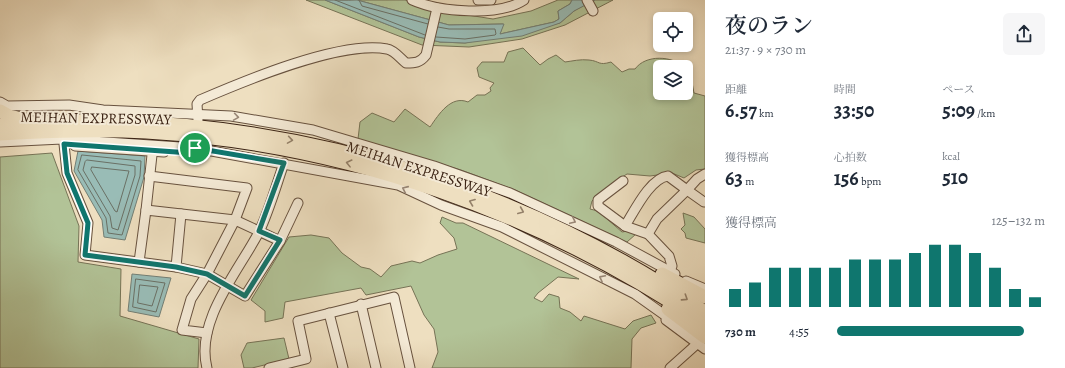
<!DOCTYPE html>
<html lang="ja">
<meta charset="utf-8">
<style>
body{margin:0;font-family:Alegreya,"Noto Serif JP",serif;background:#f6f6f7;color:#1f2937;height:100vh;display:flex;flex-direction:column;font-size:15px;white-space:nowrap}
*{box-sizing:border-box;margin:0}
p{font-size:13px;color:#747a83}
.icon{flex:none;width:22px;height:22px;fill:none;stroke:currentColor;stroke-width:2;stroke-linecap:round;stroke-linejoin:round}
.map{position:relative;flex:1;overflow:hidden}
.side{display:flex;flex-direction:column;background:#fff;width:360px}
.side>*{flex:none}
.tools{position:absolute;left:653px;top:12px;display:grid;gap:8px}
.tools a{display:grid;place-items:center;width:40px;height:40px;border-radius:6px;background:#fff;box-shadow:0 2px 6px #0003;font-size:20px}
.pin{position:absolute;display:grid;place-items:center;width:34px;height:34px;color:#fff;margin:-17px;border:2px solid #fff;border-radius:50%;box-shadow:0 1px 4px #0007}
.round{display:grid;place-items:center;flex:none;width:42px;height:42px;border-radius:6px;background:#f6f6f7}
.overview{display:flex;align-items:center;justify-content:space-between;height:68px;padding:0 20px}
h1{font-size:22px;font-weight:600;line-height:30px}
.metrics{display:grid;grid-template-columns:repeat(3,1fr);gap:6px;height:68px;padding:4px 20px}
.metrics div{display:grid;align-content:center}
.metrics b{font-size:20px;font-weight:600}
.metrics small{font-size:11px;font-weight:400}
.metrics p{font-size:11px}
.chart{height:112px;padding:8px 20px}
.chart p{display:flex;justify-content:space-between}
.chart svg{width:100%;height:72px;margin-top:4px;stroke:#0f766e;stroke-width:6}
ul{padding:0 20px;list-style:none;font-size:13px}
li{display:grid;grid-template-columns:64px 48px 1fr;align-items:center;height:30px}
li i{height:10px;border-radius:5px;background:#0f766e}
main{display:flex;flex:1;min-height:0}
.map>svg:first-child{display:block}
</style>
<main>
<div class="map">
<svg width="705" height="368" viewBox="0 0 705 368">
<rect width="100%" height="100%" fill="#eedfc0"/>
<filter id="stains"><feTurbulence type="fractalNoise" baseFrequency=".005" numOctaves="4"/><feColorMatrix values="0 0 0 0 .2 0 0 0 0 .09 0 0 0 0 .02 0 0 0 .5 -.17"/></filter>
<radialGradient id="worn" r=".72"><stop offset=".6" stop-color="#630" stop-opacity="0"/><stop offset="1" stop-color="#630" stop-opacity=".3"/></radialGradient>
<g fill="#b2c397" stroke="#767356">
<polygon points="306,0 325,0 419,37 440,42 465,43 560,23 574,11 593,0 613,0 565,25 522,39 469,47 422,45"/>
<polygon points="357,0 405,0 430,9 493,19 531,11 558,0 572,0 570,4 558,11 559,19 554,22 500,34 503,24 449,25"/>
<path d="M523 48 540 65 548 59 556 55 565 62C573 61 580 59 589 60 600 61 598 66 611 62L622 72 629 69H635C646 54 672 56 685 67H660V93H686V68L690 72 694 93 705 96V169L696 170 684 178 672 173 650 176 627 174 613 183 592 201 590 209 598 211 622 232 628 231 636 234 627 242 515 190 461 170 358 139 360 122 372 113 394 122 405 109 430 127C439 114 451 95 468 102L477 95H485L491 91 490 88 494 83 479 77 477 68 482 62H504L508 52Z"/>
<polygon points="52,153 79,226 78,262 121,269 120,316 199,339 198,368 0,368 0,157"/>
<polygon points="683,213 694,217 705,229 705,243 686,238 685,233 681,229 685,225"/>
<polygon points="442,217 456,223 463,223 579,279 558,277 538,293 534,298 542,302 549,294 559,297 560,308 570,312 581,321 584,316 625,329 633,321 651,315 656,323 641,328 632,339 631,368 432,368 438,352 434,329 424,315 411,286 366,295 361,288 285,302 283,318 265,322 265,311 251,300 289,237 311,235 329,238 342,253 361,267 370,269 381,277 391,266 412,261 420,263 438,255 457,249 454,238 440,223"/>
<polygon points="284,338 289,359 252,368 244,368 241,355 247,343"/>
</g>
<g fill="#99bcb6" stroke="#737f75">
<path d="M325 0C336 0 346 1 357 0L449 25 504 24 500 34 554 22 559 19 558 11 570 4 572 0H595L574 11 560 23 522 36 465 43 440 42 419 37Z"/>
<polygon points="78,151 145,156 144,177 125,240 104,237 102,220 74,171"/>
<polygon points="132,274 171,278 159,317 128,311"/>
</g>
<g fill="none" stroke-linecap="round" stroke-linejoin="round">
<g stroke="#6a7065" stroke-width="1">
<polyline points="335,0 425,35"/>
<polyline points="359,0 362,6 428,24"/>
<polyline points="436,37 465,39 495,35 496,34 495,29 449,29 438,27"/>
<polygon points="82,155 141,161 140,176 122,235 108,233 106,218 78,170"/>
<polygon points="87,160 135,166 135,175 118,230 112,228 110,216 83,170 85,162"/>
<polygon points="92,167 129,171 117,212 115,211 91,170"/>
<polygon points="136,279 165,283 156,312 133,307"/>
<polygon points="140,285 158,287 152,306 138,303"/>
</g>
<g stroke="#68523f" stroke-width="11">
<g id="minor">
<path d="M412 0C439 12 499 17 524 0"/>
<polyline points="478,0 491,0"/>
<polyline points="587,0 593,11"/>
<polyline points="0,102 7,106 69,105 103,110 231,116 313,130 434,166 510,193 616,242 675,274"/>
<path d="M198 120 197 104 200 100C244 81 341 40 387 49 394 50 400 58 406 63 415 63 420 63 426 55L437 8"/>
<polyline points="0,142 62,139 195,148 398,185 441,205 502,227 635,294 673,321"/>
<polyline points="64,144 67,173 88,223 85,255 176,267 207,274 245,296 280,241 298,203"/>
<polyline points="75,146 164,152"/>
<polyline points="149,176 247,188 235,220 207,274 191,299 182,330 207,333"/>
<polyline points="623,181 598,200 598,206 625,226 648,234 669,256 672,266 670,271"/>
<polyline points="704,202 687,190 697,179 705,174"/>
<polyline points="146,210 152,155"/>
<path d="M625 226C634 212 650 178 668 176L687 190 657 219 648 234"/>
<polyline points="139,262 146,210 235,220 280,241"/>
<polyline points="176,267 181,214"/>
<polyline points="686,281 705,289"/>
<polyline points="361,304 376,368"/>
<polyline points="329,313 343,368"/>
<polyline points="666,320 705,349"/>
<path d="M207 368C195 321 238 272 259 232 269 211 276 186 284 163"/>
<polyline points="269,368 306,359 298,321 394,297 410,368"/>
<polyline points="670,368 698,343"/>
</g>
</g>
<g stroke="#3b2314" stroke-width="15">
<g id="highway">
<polyline points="0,111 9,116 23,119"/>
<path d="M0 125C36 123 72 120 108 121 321 126 529 192 705 312"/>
<path d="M0 134C49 131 97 129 146 132 347 144 538 212 705 324"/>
<polyline points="662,274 705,297"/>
<polyline points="668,309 705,337"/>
</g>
</g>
<use href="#minor" stroke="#f4ead6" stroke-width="9"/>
<use href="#highway" stroke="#eedfc0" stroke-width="13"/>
</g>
<defs><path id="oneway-chevron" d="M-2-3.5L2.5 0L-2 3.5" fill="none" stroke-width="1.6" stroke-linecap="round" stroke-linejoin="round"/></defs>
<g stroke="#988675">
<use href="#oneway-chevron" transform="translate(236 117) rotate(9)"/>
<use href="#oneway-chevron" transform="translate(405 189) rotate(-156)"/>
<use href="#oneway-chevron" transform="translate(573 221) rotate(25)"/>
<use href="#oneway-chevron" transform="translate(602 278) rotate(-153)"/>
</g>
<g stroke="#94816a">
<use href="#oneway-chevron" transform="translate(290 140) rotate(9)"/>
<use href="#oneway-chevron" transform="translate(349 163) rotate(-166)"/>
<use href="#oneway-chevron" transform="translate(472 202) rotate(-159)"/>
<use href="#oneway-chevron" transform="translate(521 211) rotate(23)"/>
<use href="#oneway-chevron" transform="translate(685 298) rotate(33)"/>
</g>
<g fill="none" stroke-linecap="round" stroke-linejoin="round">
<g stroke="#fff" stroke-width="8">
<polygon id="route" points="64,144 190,153 195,148 284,163 259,231 280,240 245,296 207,274 176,267 85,255 88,223 67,173"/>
</g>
<use href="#route" stroke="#0f766e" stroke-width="5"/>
</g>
<g text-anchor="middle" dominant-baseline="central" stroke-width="4" stroke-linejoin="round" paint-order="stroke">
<g font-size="15" fill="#3b2314" stroke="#f4ead6">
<text transform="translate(96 118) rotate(1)">MEIHAN EXPRESSWAY</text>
<text transform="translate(419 169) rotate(18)">MEIHAN EXPRESSWAY</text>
</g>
</g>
<rect width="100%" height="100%" filter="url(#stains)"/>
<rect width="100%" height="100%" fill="url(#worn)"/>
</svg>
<div class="tools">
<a><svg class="icon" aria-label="locate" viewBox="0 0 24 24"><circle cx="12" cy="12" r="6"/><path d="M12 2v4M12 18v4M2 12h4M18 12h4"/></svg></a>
<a><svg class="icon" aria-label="layers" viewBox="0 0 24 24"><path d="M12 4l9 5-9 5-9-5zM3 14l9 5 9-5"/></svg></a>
</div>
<div class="pin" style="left:195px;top:148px;background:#1e9e55"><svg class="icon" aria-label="arrive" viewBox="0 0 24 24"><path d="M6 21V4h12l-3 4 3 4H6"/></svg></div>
</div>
<section class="side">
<div class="overview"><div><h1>夜のラン</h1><p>21:37 · 9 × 730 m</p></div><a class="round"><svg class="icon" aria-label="share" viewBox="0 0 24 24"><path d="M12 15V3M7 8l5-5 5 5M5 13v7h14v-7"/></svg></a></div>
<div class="metrics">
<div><p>距離</p><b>6.57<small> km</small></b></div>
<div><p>時間</p><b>33:50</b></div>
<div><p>ペース</p><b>5:09<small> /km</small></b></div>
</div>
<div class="metrics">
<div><p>獲得標高</p><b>63<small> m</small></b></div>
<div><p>心拍数</p><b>156<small> bpm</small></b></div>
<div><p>kcal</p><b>510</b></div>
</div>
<div class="chart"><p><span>獲得標高</span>125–132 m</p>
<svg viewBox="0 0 160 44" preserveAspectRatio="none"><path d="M5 44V33M15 44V29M25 44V20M35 44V20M45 44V20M55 44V20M65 44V15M75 44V15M85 44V15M95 44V11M105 44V6M115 44V6M125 44V11M135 44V20M145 44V33M155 44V38"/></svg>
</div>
<ul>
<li><b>730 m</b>4:55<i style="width:90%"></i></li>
</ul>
</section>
</main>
